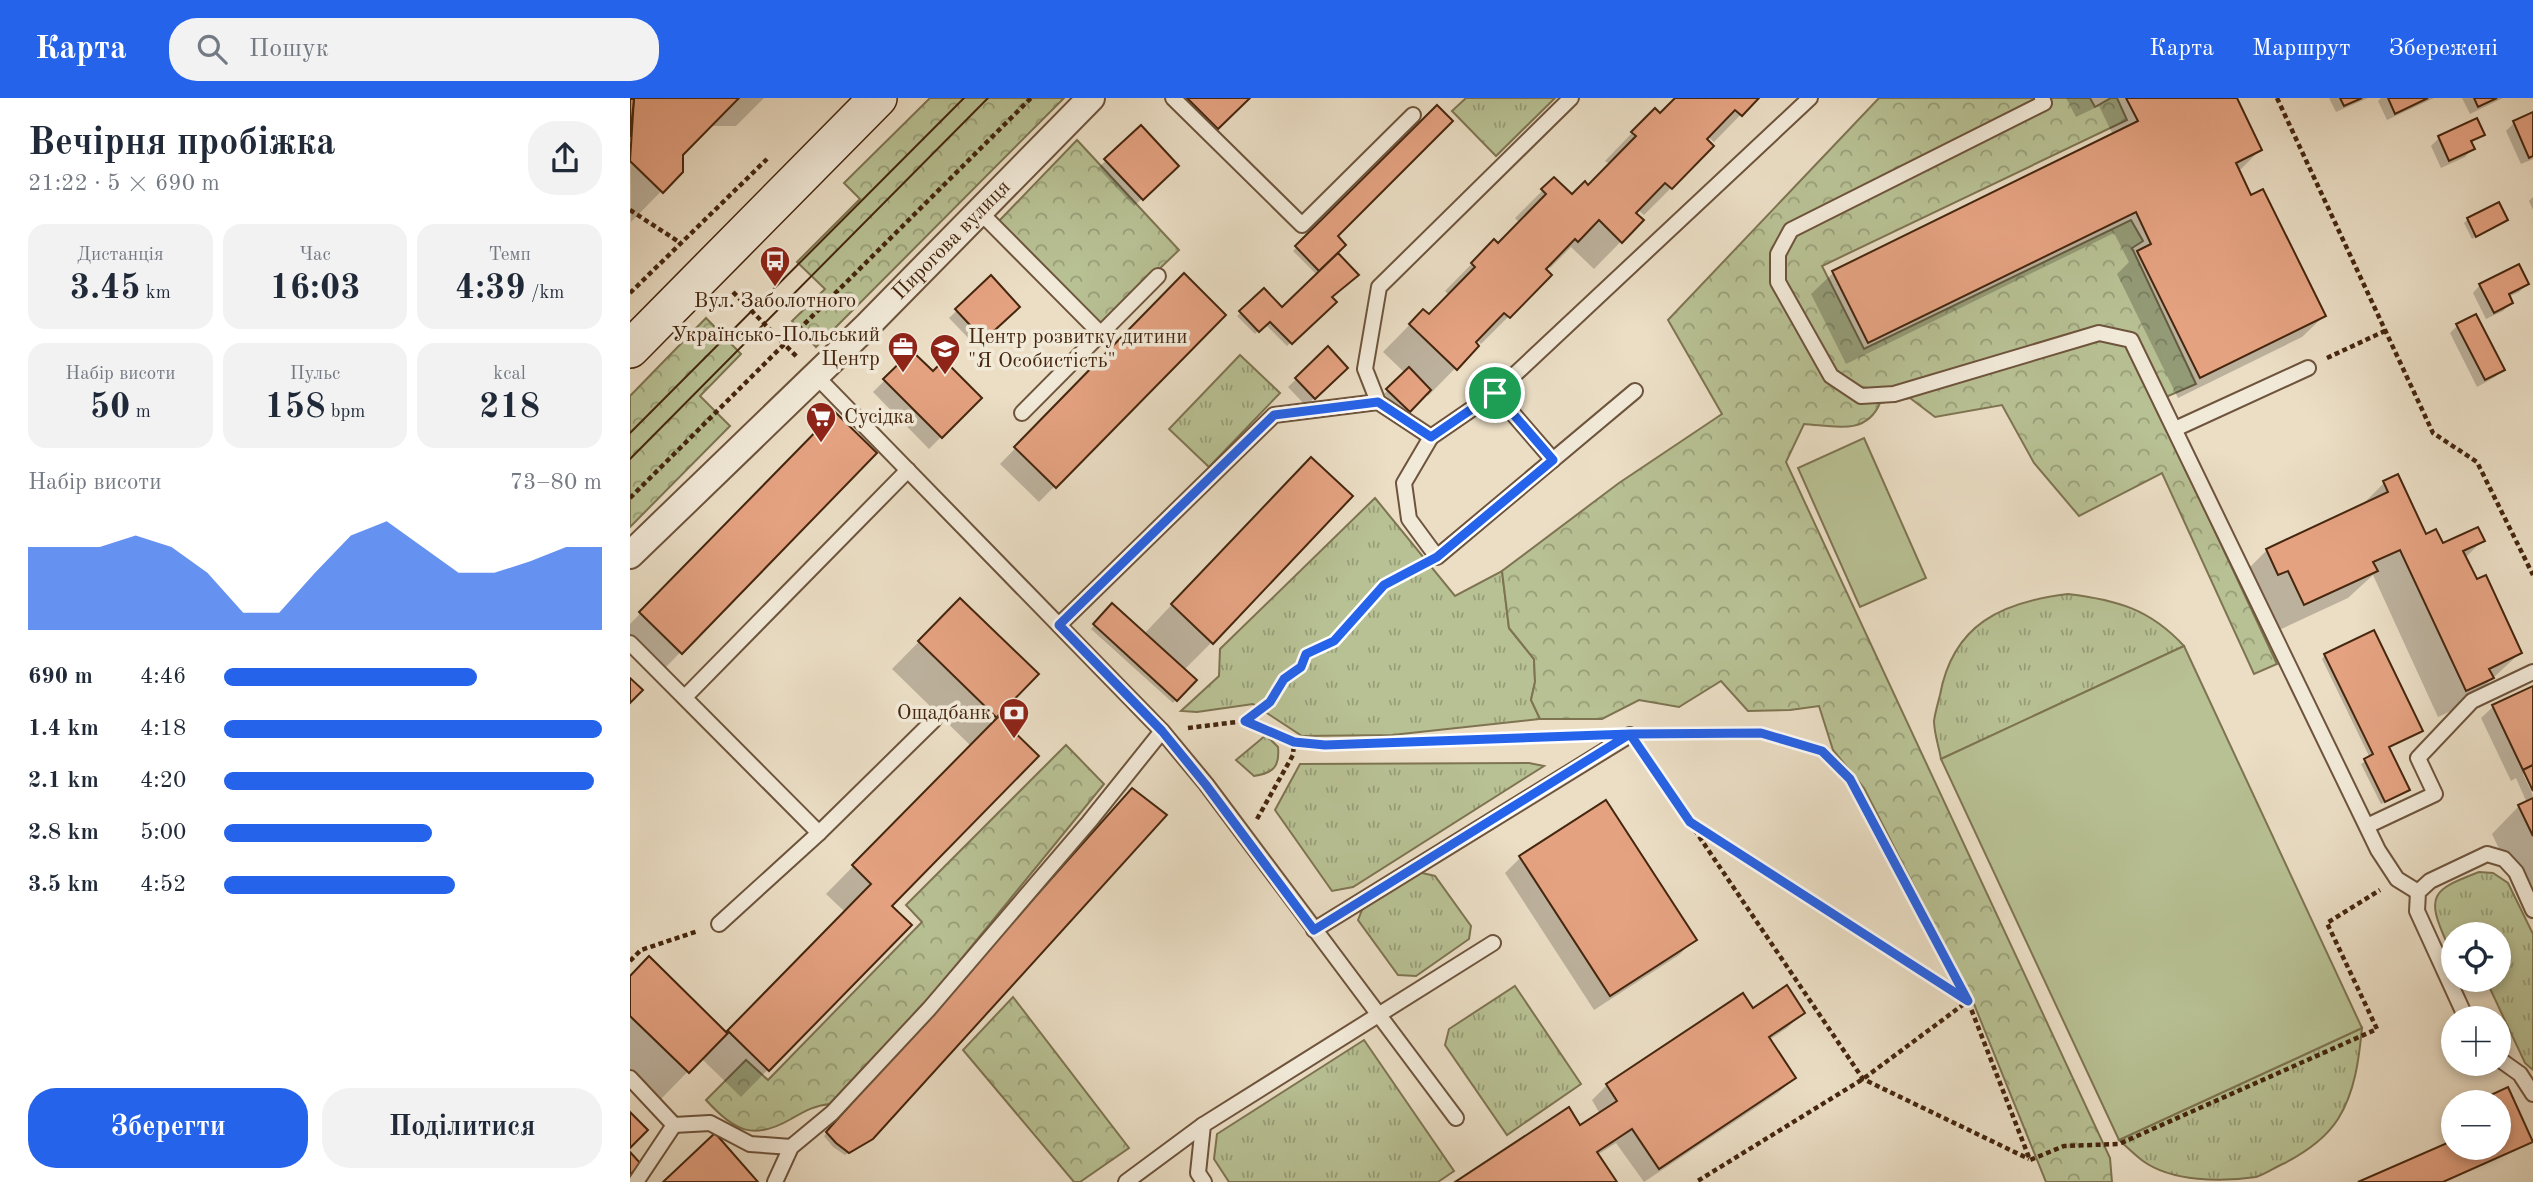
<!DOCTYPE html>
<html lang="uk">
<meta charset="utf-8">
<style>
body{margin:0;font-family:"Old Standard TT",serif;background:#f2f2f3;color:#1f2937;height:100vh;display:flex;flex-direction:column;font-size:26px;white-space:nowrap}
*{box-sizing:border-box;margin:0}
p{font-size:23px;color:#747a83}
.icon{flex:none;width:38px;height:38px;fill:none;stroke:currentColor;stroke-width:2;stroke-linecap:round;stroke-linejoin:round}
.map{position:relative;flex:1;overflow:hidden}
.drawer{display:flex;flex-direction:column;background:#fff;width:630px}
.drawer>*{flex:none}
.fabs{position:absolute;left:1811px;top:824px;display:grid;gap:14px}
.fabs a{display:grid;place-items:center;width:70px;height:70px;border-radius:50%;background:#fff;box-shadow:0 4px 10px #0003;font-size:35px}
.pin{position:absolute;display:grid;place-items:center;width:60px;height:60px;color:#fff;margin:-30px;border:4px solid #fff;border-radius:50%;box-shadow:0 2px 7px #0007}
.round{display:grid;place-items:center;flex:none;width:74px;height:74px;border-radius:28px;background:#f2f2f3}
.overview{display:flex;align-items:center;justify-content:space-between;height:119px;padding:0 28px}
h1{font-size:38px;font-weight:600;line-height:52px}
.figures{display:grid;grid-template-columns:repeat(3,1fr);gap:10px;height:119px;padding:7px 28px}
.figures div{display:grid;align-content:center;border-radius:18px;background:#f2f2f3;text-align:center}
.figures b{font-size:35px;font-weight:600}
.figures small{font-size:19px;font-weight:400}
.figures p{font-size:19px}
.chart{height:196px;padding:14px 28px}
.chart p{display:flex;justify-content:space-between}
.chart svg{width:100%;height:126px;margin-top:7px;fill:#2563eb;opacity:.7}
.action{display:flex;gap:14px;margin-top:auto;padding:14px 28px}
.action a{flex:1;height:80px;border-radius:28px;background:#2563eb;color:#fff;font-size:28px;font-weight:600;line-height:80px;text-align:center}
.action a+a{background:#f2f2f3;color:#1f2937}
ul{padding:0 28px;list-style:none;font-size:23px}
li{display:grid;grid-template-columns:112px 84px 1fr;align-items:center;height:52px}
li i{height:18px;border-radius:9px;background:#2563eb}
header{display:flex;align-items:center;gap:42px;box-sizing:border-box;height:98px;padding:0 35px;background:#2563eb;color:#fff}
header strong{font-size:33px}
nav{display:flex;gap:38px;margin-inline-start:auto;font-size:24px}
.search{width:490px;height:63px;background:#f2f2f3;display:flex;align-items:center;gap:18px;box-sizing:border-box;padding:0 24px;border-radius:28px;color:#747a83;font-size:26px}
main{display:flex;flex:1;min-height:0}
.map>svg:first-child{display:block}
</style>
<header>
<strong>Карта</strong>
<div class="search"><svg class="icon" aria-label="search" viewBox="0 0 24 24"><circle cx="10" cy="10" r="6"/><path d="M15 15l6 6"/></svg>Пошук</div>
<nav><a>Карта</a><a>Маршрут</a><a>Збережені</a></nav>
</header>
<main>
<section class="drawer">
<div class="overview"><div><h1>Вечірня пробіжка</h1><p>21:22 · 5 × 690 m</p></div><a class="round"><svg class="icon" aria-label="share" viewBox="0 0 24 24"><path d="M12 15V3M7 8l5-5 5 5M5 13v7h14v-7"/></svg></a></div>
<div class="figures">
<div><p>Дистанція</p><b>3.45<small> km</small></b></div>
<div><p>Час</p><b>16:03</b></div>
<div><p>Темп</p><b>4:39<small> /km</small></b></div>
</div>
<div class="figures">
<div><p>Набір висоти</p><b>50<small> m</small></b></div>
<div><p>Пульс</p><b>158<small> bpm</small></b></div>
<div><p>kcal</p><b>218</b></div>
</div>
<div class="chart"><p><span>Набір висоти</span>73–80 m</p>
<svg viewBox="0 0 160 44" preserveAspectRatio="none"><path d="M0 44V15L10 15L20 15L30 11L40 15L50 24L60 38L70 38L80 24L90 11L100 6L110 15L120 24L130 24L140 20L150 15L160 15V44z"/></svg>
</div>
<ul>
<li><b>690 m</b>4:46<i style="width:67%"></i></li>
<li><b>1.4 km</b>4:18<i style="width:100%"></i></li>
<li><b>2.1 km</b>4:20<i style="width:98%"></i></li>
<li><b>2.8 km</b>5:00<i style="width:55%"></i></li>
<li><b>3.5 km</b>4:52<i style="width:61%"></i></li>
</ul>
<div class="action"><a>Зберегти</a><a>Поділитися</a></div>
</section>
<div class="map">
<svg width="1903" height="1084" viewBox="0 0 1903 1084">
<defs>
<pattern id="grass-tufts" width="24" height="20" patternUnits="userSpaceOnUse" patternTransform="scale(1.75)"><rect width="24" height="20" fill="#b8c194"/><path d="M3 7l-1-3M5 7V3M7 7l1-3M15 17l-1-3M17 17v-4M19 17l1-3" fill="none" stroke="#979d77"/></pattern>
<pattern id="forest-crowns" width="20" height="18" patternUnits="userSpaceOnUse" patternTransform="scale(1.75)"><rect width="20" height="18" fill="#b8c194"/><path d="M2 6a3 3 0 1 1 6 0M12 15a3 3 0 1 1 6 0" fill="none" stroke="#979d77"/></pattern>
</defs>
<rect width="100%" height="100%" fill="#ebdec5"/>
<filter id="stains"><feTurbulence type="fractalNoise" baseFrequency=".00286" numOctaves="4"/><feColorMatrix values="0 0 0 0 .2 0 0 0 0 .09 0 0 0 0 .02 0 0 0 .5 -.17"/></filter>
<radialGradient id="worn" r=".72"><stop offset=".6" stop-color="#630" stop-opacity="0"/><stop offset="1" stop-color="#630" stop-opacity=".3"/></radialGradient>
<g fill="url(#grass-tufts)" stroke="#7e7451" stroke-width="2">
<polygon points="836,0 925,0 866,58 822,13"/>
<polygon points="610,257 650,295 579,369 539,331"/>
<polygon points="745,400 825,498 872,473 879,530 904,561 905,584 901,602 910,621 762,637 672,638 623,606 567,614 551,613 589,578 590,551"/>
<path d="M1438 496C1487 502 1520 511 1554 548L1311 661C1309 649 1304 635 1304 623 1305 615 1308 605 1310 597 1323 526 1372 504 1438 496Z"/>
<path d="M636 637 648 649C650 669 643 675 624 678L606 662Z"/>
<polygon points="899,665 914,668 723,789 702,793 645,712 670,666"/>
<polygon points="788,774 805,778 841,828 839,841 786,878 768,877 728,822 734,807"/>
<path d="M1849 774 1863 775 1878 785 1903 836V972L1895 965 1856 882H1869V836H1824L1823 846 1817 845C1795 797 1802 792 1849 774Z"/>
<polygon points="885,888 951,986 877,1037 815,947 819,931"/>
<path d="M1732 930C1729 961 1725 994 1708 1021 1696 1040 1674 1055 1655 1065 1645 1069 1636 1076 1626 1079 1592 1084 1542 1084 1513 1063 1505 1057 1497 1049 1489 1042Z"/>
<polygon points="734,942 824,1073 808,1084 599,1084 584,1061 587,1036"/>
</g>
<g fill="url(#forest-crowns)" stroke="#7e7451" stroke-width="2">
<polygon points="300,0 434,0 186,249 162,223 195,191 167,164 230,101 214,85"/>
<path d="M1249 0H1460L1465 9 1481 0H1487L1497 22 1192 168 1234 251 1501 122 1513 143 1502 150 1566 286 1531 301 1551 361 1647 566 1624 576 1532 375 1449 418 1404 365 1372 307 1305 319 1280 300 1250 305C1236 338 1204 328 1174 326L1156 364 1480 1060 1482 1084H1416L1344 906 1234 690 1203 652 1189 608 1160 612 1118 613 1091 583 1049 609 1009 602 972 621H910L901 602 905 584 904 561 879 530 872 473 989 385 1092 316 1038 222Z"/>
<polygon points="447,42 549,152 471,227 368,124"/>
<polygon points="76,220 111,256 70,298 100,328 0,429 0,298"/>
<path d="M436 647 474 686 306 892 201 1006C185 1007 175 1013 161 1021 123 1043 104 1033 76 1002L116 962 138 982 292 824 276 807Z"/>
<polygon points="383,899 499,1050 450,1084 444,1084 333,952"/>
</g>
<g fill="#b8c194" stroke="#7e7451" stroke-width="2">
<polygon points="1234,340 1296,480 1230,509 1168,370"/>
<polygon points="1554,548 1732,930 1489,1042 1311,661"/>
</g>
<g fill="#0003">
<polygon points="4,0 134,0 106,28 79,28 51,57 51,73 1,124 0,3"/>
<polygon points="542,0 618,0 579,37"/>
<polygon points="1046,0 1127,0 1084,44 1077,38 1041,90 1014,117 1007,111 1003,115 1011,123 964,171 941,149 920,170 917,167 913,171 919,177 878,219 851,246 846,241 843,245 847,248 798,298 796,295 775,317 754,296 775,275 753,254 793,213 799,218 819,197 815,193 864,143 868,147 890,125 885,120 924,81 942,98 958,89 980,66 975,63 998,39 1025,12 1030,17"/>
<polygon points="1436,0 1605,0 1630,52 1608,74 1620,99 1694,218 1672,239 1548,300 1487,176 1499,164 1484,135 1216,266 1181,196 1203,175 1483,37 1469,8 1446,19"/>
<polygon points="1699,0 1738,0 1706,14"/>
<polygon points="1751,0 1804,0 1757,22 1748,3"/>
<polygon points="1832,0 1873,0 1840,16"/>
<polygon points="807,10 705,138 706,155 727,177 700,200 704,204 657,248 635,226 625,236 607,218 634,192 652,211 687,177 663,153"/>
<polygon points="1903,16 1903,61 1891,66 1876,33 1884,25"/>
<polygon points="1846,23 1853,36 1840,46 1842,51 1835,59 1811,70 1801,48 1809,40"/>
<polygon points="511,29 547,68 504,108 468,70"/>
<polygon points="1903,99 1903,112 1899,103"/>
<polygon points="1838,121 1876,122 1842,141 1834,125"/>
<polygon points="554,178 594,217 409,404 370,366"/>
<polygon points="361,180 388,208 346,248 319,220"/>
<polygon points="1897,186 1889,194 1878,199 1881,205 1873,213 1856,221 1843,195 1850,187"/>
<polygon points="1827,228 1873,272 1865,279 1847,289 1820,235"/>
<polygon points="698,251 716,270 676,308 658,289"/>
<polygon points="282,255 303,276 350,300 299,351 243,294"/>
<polygon points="205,316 245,355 35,570 0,536 0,526"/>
<polygon points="1754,385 1795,439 1812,447 1852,443 1835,460 1890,555 1834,607 1808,619 1743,477 1718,500 1647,533 1609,480 1637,452 1729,410"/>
<polygon points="654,388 582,544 554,572 564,582 543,605 461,531 483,508 514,536"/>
<polygon points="330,502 366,618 406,658 259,808 279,827 111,999 71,960 31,1001 0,971 0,880 96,936 215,814 196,796 341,648 262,571"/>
<polygon points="1695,557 1791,632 1758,650 1778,691 1774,695 1751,706 1731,666 1740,660 1692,561"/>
<polygon points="1903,590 1903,689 1897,676 1893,676 1903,697 1903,822 1862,736 1889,708 1897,705 1886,680 1881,683 1851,620 1863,609"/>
<polygon points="502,692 237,1044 215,1057 203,1049 194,1038"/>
<polygon points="975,704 1065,841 1049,857 964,912 875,775 890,760"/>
<polygon points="1122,912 1173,915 1157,930 1139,942 1164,980 1148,995 1014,1084 986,1045 967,1057 985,1084 828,1084 950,1029 970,1016 962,1002 977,987"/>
<polygon points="1878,992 1901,1043 1897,1047 1814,1084 1733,1084 1824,1050 1869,1050 1869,1004 1851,1004"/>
</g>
<g fill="#e5a281" stroke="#45260e" stroke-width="2">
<polygon points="4,0 109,0 53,57 53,74 33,95 0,63"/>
<polygon points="557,0 620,0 588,31"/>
<polygon points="1045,0 1129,0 1112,18 1105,12 1077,41 1084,48 1042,91 1035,85 1006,115 1014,122 992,145 969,122 948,144 945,141 916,171 922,177 880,220 874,215 846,244 849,248 827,272 779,226 793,211 799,216 845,169 841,165 864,141 868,145 916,96 911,91 924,79 942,96 955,83 958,87 1006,38 1001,34 1025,10 1030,15"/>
<polygon points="1496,0 1607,0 1632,52 1606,65 1621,97 1633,91 1696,218 1570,280 1507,153 1521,146 1506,114 1238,245 1202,173 1508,23"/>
<polygon points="1710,0 1732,0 1714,8"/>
<polygon points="1758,0 1798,0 1765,16"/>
<polygon points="1844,0 1867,0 1848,9"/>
<polygon points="0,1 4,1 0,39"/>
<polygon points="807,7 823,23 708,138 716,147 689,173 665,148"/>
<polygon points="1903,14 1903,58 1899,60 1883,23"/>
<polygon points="1847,20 1855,37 1841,43 1845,51 1819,63 1808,38"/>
<polygon points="511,27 549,68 513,102 474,61"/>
<polygon points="1869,104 1878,122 1846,139 1837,120"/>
<polygon points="708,155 729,177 702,199 707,204 662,246 640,224 629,234 609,213 634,190 652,209"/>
<polygon points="1889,166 1899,186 1879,196 1883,205 1864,215 1849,186"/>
<polygon points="554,175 596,217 426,390 384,349"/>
<polygon points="361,177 390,209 354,242 325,211"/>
<polygon points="1846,216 1875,272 1855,282 1826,226"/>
<polygon points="698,248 718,270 685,301 665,280"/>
<polygon points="282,253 303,273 314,262 352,300 312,340 253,281"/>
<polygon points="779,269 801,292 780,314 756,291"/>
<polygon points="205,314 247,355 52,556 9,514"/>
<polygon points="681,359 723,398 583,546 541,506"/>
<polygon points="1768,376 1796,436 1806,431 1813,445 1848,429 1855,443 1833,453 1847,481 1856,477 1892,555 1859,571 1864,580 1836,593 1770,452 1743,464 1748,473 1674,507 1658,473 1648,477 1636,451 1758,394 1753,383"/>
<polygon points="330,500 409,576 368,618 409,658 262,808 282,827 139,973 99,934 59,975 0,918 0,878 19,858 96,934 241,786 222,767 367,620 288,543"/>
<polygon points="482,505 567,582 547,603 463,526"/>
<polygon points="1744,532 1793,633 1759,649 1780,692 1755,704 1734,661 1743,656 1694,556"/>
<polygon points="0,580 13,592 0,605"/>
<polygon points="1903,588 1903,667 1893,672 1862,607"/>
<polygon points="1903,667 1903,693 1893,672"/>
<polygon points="502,690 537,717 243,1041 219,1055 206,1045 196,1034"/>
<polygon points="1903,700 1903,738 1888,707"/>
<polygon points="976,702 1067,842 980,898 889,758"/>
<polygon points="1157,887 1175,915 1139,939 1166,980 1029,1071 1002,1031 967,1054 987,1084 825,1084 939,1009 950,1027 987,1003 976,986 1113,895 1123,910"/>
<polygon points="1878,989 1903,1044 1813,1084 1728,1084 1824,1042 1824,1050 1869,1050 1869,1004 1854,1004 1852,1001"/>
<polygon points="0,1014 18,1032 0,1050"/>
<polygon points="85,1035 128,1084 33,1084"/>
<polygon points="0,1054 11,1066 0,1077"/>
</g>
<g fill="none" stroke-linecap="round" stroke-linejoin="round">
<g stroke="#6e543c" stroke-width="18">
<g id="lane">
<polyline points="543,0 672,127 783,17"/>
<polyline points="1412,0 1414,5 1161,132 1148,156 1148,184 1201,278 1231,298 1264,296 1469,235 1501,242 1748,752 1767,781 1788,794"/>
<polyline points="350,114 471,236"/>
<polyline points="186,278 532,633 576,686 826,1020"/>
<polyline points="865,295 923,362"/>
<polyline points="748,304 735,271 749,189 941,0"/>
<polyline points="392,315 528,178"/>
<polyline points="1545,331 1678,270"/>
<polyline points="801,339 774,385 779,421 807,459 1005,293"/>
<polyline points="429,527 644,317 748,304 801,339 865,295 1180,0"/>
<polyline points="0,545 189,735"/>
<polyline points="55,599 278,372"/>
<polyline points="1737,728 1805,696 1788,660 1842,603 1903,574"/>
<polyline points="89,826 189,735 304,622"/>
<polyline points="684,832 1000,637"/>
<polyline points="1836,920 1787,813 1788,794 1800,783 1857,756 1874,761 1886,774 1903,812"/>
<polyline points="1869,961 1890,976 1903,996"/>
<polyline points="0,980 44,1027 80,1025 120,1046 161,1049"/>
<polyline points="6,1084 44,1027"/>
<polyline points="145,1084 161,1049 202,1015 299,911 459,724 532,633"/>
<polyline points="496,1084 573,1027"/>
<polyline points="574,1084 568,1075 573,1027 863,845"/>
</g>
</g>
<g stroke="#6e543c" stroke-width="30">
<g id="street">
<path id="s1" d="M0 457 237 228 461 0"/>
</g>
</g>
<g stroke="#45260e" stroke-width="40">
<polyline id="secondary" points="0,251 248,0"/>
</g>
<g stroke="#45260e" stroke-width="4.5" stroke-dasharray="5 3.5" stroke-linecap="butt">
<polyline points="1647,0 1803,335 1847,364 1903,477"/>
<polyline points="0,112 49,144"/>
<polyline points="103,194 168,260"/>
<polyline points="0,195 137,61"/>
<polyline points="1697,260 1757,232"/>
<polyline points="0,400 401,0"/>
<polyline points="615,623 641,604 654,581 671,569 676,556 704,543 754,487 787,470"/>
<polyline points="558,630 615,623 664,644 695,647 953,638"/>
<polyline points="1019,636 1131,635 1192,653 1220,682 1338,903 1400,1062 1434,1048 1489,1046 1747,931 1697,825 1750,792"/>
<polyline points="1012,654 1233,981 1399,1061"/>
<polyline points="627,721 663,657 664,644"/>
<polyline points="1063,727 1338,903 1233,981 1066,1084"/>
<polyline points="0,863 11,852 68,833"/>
</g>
<use href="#lane" stroke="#f2ead9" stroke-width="14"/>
<use href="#street" stroke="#f2ead9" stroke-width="26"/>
<use href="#secondary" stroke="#f2ead9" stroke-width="37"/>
<g stroke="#45260e" stroke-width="2">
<polyline points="0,335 334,0"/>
<polyline points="0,361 358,0"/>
</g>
</g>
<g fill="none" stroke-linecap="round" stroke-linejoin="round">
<g stroke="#fff" stroke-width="14">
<polyline id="route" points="865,295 801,339 748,304 644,317 429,527 532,633 576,687 684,832 1000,636 1131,635 1192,653 1220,681 1338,903 1060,724 1000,636 695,647 664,644 615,623 640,604 654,581 671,569 676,556 704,543 754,487 807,459 923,362 865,295"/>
</g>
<use href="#route" stroke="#2563eb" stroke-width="9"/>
</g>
<defs>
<g id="bus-pin" transform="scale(1.575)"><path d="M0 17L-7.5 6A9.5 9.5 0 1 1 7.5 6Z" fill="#8f2418" stroke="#f2ead9"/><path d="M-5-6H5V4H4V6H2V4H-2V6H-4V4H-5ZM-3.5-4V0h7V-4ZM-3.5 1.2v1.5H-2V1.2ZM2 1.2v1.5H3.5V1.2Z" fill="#fff"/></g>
<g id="office-pin" transform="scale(1.575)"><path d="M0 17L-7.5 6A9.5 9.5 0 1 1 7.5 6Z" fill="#8f2418" stroke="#f2ead9"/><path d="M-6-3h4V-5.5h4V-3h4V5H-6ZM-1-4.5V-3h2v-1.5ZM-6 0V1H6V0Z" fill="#fff"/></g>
<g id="school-pin" transform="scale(1.575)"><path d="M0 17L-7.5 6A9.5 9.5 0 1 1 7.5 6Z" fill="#8f2418" stroke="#f2ead9"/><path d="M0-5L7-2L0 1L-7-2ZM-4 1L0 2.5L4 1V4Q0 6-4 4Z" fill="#fff"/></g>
<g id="supermarket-pin" transform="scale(1.575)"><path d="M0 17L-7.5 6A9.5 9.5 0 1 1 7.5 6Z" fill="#8f2418" stroke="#f2ead9"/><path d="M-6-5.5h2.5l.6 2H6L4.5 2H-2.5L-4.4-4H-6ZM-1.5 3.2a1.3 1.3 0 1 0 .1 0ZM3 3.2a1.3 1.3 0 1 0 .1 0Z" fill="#fff"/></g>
<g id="bank-pin" transform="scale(1.575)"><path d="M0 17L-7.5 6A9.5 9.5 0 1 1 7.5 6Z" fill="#8f2418" stroke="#f2ead9"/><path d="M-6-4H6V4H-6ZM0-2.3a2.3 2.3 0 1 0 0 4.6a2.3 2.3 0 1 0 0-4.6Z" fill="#fff"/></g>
</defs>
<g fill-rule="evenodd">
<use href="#bus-pin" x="145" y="163"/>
<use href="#office-pin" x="273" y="249"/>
<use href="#school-pin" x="315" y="251"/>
<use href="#supermarket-pin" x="191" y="319"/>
<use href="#bank-pin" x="384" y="615"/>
</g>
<g text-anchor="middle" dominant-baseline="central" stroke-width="7" stroke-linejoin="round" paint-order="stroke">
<g font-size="21" fill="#45260e" stroke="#f2ead9">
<text stroke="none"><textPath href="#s1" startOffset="450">Пирогова вулиця</textPath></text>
</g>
<g font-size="21" fill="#45260e" stroke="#f2ead9" text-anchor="end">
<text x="145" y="203" text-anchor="middle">Вул. Заболотного</text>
<text x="250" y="237">Українсько-Польський<tspan x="250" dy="24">Центр</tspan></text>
<text x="338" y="239" text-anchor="start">Центр розвитку дитини<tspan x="338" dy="24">"Я Особистість"</tspan></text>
<text x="214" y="319" text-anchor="start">Сусідка</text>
<text x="361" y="615">Ощадбанк</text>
</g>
</g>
<rect width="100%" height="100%" filter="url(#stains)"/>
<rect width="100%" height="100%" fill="url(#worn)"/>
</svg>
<div class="fabs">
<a><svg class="icon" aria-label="locate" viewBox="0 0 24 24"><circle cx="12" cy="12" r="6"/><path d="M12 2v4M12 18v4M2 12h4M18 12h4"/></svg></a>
<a>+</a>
<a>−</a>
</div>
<div class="pin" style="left:865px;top:295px;background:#1e9e55"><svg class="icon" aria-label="arrive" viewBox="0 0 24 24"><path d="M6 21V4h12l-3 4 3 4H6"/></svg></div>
</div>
</main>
